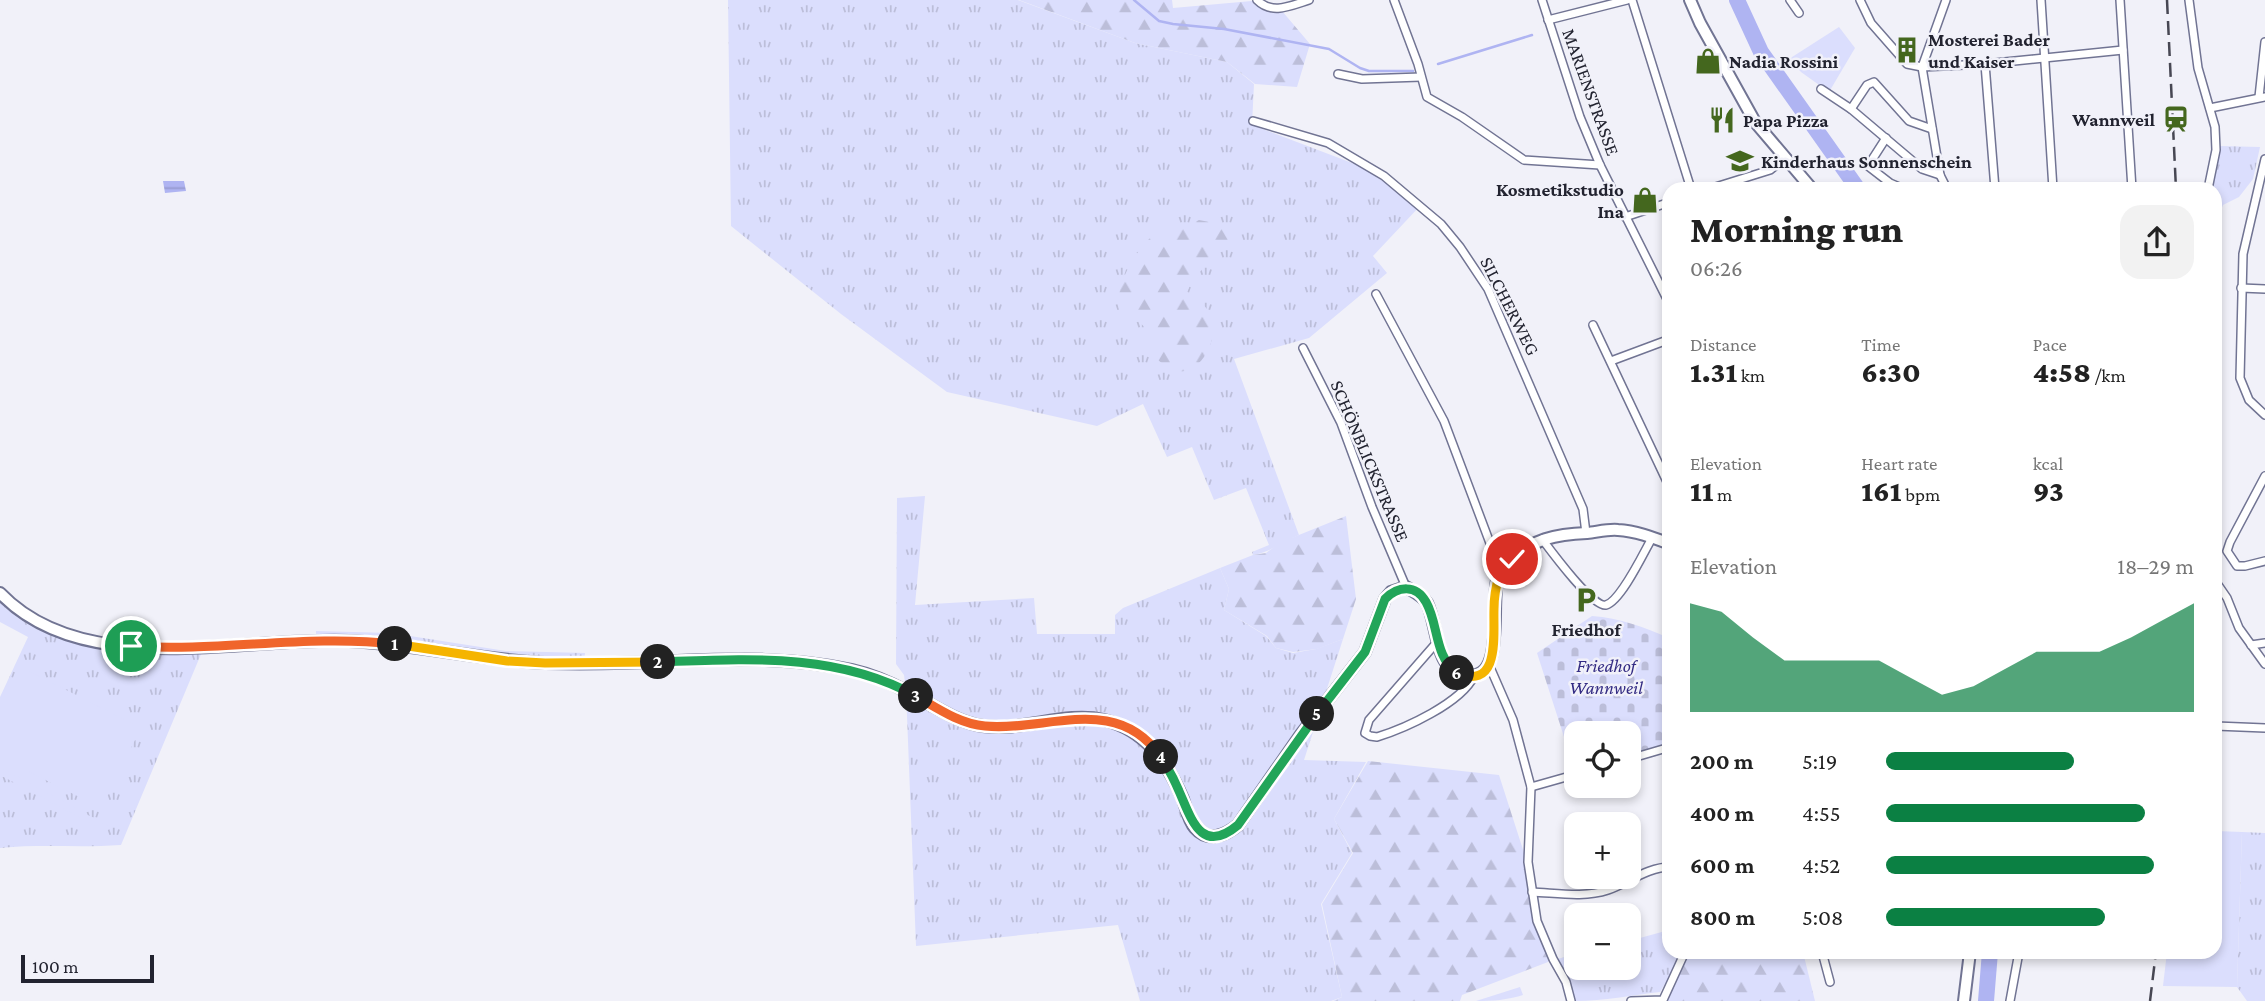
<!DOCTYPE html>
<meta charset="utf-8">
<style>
body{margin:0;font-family:"Crimson Pro",serif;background:#f2f2f2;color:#222;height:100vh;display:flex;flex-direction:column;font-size:26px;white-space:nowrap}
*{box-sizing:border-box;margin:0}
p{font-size:23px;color:#767676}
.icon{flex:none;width:38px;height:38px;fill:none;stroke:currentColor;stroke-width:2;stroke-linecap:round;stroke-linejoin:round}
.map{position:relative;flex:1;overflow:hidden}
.drawer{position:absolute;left:1662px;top:182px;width:560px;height:777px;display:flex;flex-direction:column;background:#fff;border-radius:21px;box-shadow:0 4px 10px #0003}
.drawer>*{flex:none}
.tools{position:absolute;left:1564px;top:721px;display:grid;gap:14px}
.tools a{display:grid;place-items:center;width:77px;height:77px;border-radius:14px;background:#fff;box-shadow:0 4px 10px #0003;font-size:35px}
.scale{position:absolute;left:21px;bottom:18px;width:133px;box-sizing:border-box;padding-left:7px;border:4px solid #222330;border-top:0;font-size:19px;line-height:24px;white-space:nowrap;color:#222330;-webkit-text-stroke:5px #f1f1f9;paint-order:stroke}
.pin{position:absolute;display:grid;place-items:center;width:60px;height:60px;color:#fff;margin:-30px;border:4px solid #fff;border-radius:50%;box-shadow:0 2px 7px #0007}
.km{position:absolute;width:35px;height:35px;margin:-18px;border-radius:50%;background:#222;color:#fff;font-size:19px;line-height:35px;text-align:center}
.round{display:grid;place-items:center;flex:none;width:74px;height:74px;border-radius:21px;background:#f2f2f2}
.summary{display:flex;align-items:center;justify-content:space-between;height:119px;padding:0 28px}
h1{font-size:38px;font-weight:800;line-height:52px}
.metrics{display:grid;grid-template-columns:repeat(3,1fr);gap:10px;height:119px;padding:7px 28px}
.metrics div{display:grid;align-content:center}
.metrics b{font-size:30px;font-weight:800}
.metrics small{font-size:19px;font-weight:400}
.metrics p{font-size:19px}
.chart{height:196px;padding:14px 28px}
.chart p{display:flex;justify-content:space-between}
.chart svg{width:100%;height:126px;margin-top:7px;fill:#0b8043;opacity:.7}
ul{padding:0 28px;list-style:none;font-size:23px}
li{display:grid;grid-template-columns:112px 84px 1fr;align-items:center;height:52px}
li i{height:18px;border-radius:9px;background:#0b8043}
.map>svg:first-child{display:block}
</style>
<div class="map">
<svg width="2265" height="1001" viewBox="0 0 2265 1001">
<defs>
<pattern id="grass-tufts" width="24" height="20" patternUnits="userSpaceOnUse" patternTransform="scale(1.75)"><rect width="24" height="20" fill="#dbdefd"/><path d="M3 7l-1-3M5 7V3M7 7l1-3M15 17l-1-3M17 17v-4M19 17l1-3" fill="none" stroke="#bcbed9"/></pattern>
<pattern id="forest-firs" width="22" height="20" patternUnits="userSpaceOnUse" patternTransform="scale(1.75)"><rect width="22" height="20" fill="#dbdefd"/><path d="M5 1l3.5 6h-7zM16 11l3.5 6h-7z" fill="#bcbed9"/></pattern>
<pattern id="cemetery-stones" width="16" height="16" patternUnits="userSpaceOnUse" patternTransform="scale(1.75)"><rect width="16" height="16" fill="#dbdefd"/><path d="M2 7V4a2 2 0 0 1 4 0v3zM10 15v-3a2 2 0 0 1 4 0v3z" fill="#bcbed9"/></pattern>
<pattern id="water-rules" width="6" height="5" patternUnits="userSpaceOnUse" patternTransform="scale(1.75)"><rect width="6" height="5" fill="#afb4f2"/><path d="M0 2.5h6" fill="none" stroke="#969ad0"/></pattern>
</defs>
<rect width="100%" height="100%" fill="#f1f1f9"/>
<g fill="url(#grass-tufts)">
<path d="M728 0H1018L1135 43 1227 62 1254 84 1252 125 1360 166 1420 206 1373 256 1387 273 1309 338 1234 359 1299 535C1283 542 1270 552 1253 555L1252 552 1269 545 1246 488 1214 500 1192 447 1167 457 1143 404 1097 426 947 392 841 314 731 226Z"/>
<polygon points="2220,146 2260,147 2253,179 2239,197 2223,205 2216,220 2216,189 2212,189"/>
<polygon points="925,496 915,605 1034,598 1037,634 1115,634 1115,615 1123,608 1220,568 1229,589 1224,610 1266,636 1276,648 1293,653 1316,649 1343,639 1304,760 1366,762 1334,819 1352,853 1321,904 1342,997 1331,1001 1140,1001 1118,925 916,946 906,690 904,675 896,664 897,498"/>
<path d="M0 593 12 604 81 638 204 647 121 845C81 848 40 844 0 848V697L28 637 0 622Z"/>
<polygon points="316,631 391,633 506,651 585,653 584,664 316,640"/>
<polygon points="2242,832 2265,833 2265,1001 2247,1001 2237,987"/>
<path d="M1669 930 1670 952H1684L1660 992C1631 995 1605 1001 1575 1001L1553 960 1577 954V968H1629V941Z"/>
</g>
<g fill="url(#forest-firs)">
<polygon points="1019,0 1172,0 1173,8 1263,0 1267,5 1282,11 1310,44 1297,87 1255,84 1227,62 1135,43"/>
<path d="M1199 220 1225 225 1235 235C1220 256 1197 268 1187 292 1192 299 1202 302 1207 309 1225 332 1201 381 1171 370 1167 368 1162 363 1158 360 1155 334 1142 320 1119 310 1114 284 1139 242 1162 229 1168 225 1176 228 1183 226 1189 225 1194 222 1199 220Z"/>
<polygon points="1346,516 1356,599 1343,639 1317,649 1293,652 1276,648 1267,636 1224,610 1229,589 1220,568 1253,555 1266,553 1279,543"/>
<polygon points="1368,761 1499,775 1526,859 1531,892 1549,953 1548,962 1462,995 1460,1001 1333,1001 1342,997 1322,904 1353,853 1334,819"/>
<polygon points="1686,952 1803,952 1815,1001 1663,1001"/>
</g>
<path fill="url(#cemetery-stones)" d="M1592 616C1620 618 1644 627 1669 638V744L1629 755V733H1577V770L1575 771 1537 653Z"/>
<g fill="#dbdefd">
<polygon points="1839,27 1855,48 1829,92 1801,72 1789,59"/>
<polygon points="19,666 141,728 101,808 0,757 0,704"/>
<polygon points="0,767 110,827 107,832 0,775"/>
<polygon points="2216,831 2242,832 2237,987 2163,986 2167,952 2216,952"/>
<path d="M1520 987 1523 995C1507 1000 1493 1001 1476 1001Z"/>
</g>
<polygon fill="url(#water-rules)" points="163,181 184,181 186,191 165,193"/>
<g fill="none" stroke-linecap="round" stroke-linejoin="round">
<g stroke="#afb4f2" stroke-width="2.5">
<polyline points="1134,0 1159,21 1173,24 1224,29 1329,49 1360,68 1369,71 1413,71"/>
<polyline points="1438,64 1532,35"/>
</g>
<g stroke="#afb4f2" stroke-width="16">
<polyline points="1737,0 1761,52 1858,189"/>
<polyline points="1986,1001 1990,952"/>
</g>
<g stroke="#717493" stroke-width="10">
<g id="street">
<path d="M1257 0C1272 15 1290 6 1309 0"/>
<polyline points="1394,0 1418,64 1427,97 1462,117 1524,160 1600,165"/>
<polyline points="1542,0 1580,117 1600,165 1670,305"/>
<polyline points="1632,0 1691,189"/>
<polyline points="1790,0 1799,13"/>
<polyline points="1860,0 1871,23 1907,64 1922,67 1985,64 2123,50"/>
<polyline points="1946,0 1922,67 1940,175 1947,189"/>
<polyline points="2041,0 2053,189"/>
<polyline points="2120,0 2132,189"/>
<polyline points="2189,0 2198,68 2215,127 2216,150 2208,189"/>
<polyline points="1548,20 1627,0"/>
<polyline points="1985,64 1995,189"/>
<polyline points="1338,74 1362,79 1421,77"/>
<polyline points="1821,89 1851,109 1922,169 1940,175"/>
<polyline points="2259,97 2265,42"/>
<polyline points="2210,108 2265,97"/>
<polyline points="1851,109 1867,85 1874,82 1909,121 1932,129"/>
<polyline points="1253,121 1328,143 1384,176 1441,224 1460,247 1488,289 1583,509 1586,533"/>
<polyline points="1886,138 1868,166 1890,183 1904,189"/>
<polyline points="2265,159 2243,254 2240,378 2249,400 2265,415"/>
<polyline points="1709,189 1770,170 1785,158"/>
<polyline points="1625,217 1670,202"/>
<polyline points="2241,288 2265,289"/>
<polyline points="1376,294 1444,421 1496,559 1499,573"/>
<polyline points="1593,325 1670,488"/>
<polyline points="1303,348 1341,423 1372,507 1406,587"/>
<polyline points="1611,361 1670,339"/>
<polyline points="2265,476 2230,542 2227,551 2237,566 2245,566 2265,561"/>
<path d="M1542 539C1551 551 1593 608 1606 605 1621 601 1644 552 1652 538"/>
<polyline points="2216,582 2227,598 2239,628 2265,664"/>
<path d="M1438 641 1369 720 1365 733 1370 736 1377 737C1406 728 1461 703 1474 676"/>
<polyline points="2251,645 2265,643"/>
<polyline points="1489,665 1513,720 1531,787 1528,862 1537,921 1553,959 1566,982 1571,1001"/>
<polyline points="2216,726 2265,728"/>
<polyline points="1629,759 1670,747"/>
<polyline points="1531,787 1577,774"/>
<path d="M1532 892C1557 893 1584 898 1608 890 1628 883 1648 867 1670 867"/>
<polyline points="1822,952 1830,982"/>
<polyline points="1631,1001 1663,1000 1685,952"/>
<polyline points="2010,1001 2019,952"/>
</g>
</g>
<g stroke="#717493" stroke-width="14">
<g id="secondary">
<polyline points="1690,0 1700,23 1755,122 1812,189"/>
<path d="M0 593C84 681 242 636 349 641 415 644 479 660 545 663 589 664 633 663 677 661 736 659 794 657 852 670 870 674 889 682 906 691 930 703 955 722 983 726 1023 732 1064 711 1104 720 1146 730 1167 762 1183 799 1186 808 1189 821 1195 828 1208 843 1226 835 1238 825L1302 733 1365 652 1385 599 1391 592 1406 587C1414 592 1422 595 1427 603 1438 625 1434 669 1464 675 1509 685 1488 598 1499 574 1501 569 1506 565 1509 562 1531 539 1557 534 1587 533 1597 532 1608 529 1618 530 1636 531 1654 538 1670 544"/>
<polyline points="1964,1001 1970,952"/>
</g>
</g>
<use href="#street" stroke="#fff" stroke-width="7"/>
<use href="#secondary" stroke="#fff" stroke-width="10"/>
<g stroke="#474753" stroke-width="2.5" stroke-dasharray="14 7" stroke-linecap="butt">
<polyline points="2167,0 2176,189"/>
<polyline points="2150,1001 2156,952"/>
</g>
</g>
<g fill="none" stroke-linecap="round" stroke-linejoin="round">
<g stroke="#fff" stroke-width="14">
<path id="split-1" d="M131 646C220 652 307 634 395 644"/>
</g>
<g stroke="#fff" stroke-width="14">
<polyline id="split-2" points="395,644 507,661 545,663 658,662"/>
</g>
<g stroke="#fff" stroke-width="14">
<path id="split-3" d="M658 662C746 659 837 652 916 696"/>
</g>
<g stroke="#fff" stroke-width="14">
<path id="split-4" d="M916 696C937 708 960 724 985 726 1046 732 1116 692 1161 757"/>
</g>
<g stroke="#fff" stroke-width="14">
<path id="split-5" d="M1161 757C1168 768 1174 779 1179 791 1191 818 1201 856 1238 825L1317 714"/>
</g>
<g stroke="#fff" stroke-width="14">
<path id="split-6" d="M1317 714 1365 652 1385 599C1398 586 1416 584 1426 602 1439 625 1434 656 1457 673"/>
</g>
<g stroke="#fff" stroke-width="14">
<path id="split-7" d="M1457 673C1501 691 1493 634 1494 609 1494 598 1496 586 1499 576 1501 569 1507 564 1512 559"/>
</g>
<use href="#split-1" stroke="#f0652b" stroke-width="9"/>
<use href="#split-2" stroke="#f5b400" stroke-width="9"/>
<use href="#split-3" stroke="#22a559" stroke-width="9"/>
<use href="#split-4" stroke="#f0652b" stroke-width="9"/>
<use href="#split-5" stroke="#22a559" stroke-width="9"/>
<use href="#split-6" stroke="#22a559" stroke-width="9"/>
<use href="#split-7" stroke="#f5b400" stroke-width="9"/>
</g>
<defs>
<g id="building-bare" transform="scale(2.1)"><path d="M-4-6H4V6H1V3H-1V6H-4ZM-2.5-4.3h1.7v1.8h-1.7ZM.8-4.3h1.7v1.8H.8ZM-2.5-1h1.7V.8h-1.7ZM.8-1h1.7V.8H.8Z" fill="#44671e" stroke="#f1f1f9" stroke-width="2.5" paint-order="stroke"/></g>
<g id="shop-bare" transform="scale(2.1)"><path d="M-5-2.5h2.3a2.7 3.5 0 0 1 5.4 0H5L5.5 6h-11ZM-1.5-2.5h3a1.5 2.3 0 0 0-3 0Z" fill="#44671e" stroke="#f1f1f9" stroke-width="2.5" paint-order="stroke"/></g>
<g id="station-bare" transform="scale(2.1)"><path d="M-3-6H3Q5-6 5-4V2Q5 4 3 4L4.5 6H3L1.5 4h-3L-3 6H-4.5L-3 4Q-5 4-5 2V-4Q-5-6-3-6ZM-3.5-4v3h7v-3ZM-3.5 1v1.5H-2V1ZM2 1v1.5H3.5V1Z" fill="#44671e" stroke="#f1f1f9" stroke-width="2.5" paint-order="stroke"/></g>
<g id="restaurant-bare" transform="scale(2.1)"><path d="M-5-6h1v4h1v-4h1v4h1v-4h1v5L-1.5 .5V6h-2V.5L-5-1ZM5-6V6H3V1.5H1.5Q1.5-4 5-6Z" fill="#44671e" stroke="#f1f1f9" stroke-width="2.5" paint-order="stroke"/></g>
<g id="school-bare" transform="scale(2.1)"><path d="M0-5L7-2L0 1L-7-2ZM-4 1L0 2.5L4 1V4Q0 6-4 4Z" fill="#44671e" stroke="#f1f1f9" stroke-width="2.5" paint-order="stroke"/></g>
<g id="parking-bare" transform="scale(2.1)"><path d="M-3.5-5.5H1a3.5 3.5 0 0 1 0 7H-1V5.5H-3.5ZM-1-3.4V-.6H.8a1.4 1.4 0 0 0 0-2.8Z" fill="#44671e" stroke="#f1f1f9" stroke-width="2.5" paint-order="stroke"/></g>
</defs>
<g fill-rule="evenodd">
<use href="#building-bare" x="1907" y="50"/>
<use href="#shop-bare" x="1708" y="61"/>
<use href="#station-bare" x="2176" y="119"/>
<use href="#restaurant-bare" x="1722" y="120"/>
<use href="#school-bare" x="1740" y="161"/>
<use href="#shop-bare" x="1645" y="200"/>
<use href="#parking-bare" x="1586" y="600"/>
</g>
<g text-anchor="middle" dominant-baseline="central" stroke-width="5" stroke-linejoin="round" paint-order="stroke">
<g font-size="19" font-weight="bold" fill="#222330" stroke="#f1f1f9" text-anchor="start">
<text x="1928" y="39">Mosterei Bader<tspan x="1928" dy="22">und Kaiser</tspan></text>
<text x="1729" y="61">Nadia Rossini</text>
<text x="2155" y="119" text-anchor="end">Wannweil</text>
<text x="1743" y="120">Papa Pizza</text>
<text x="1761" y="161">Kinderhaus Sonnenschein</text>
<text x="1624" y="189" text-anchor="end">Kosmetikstudio<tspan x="1624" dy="22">Ina</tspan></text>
<text x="1586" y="629" text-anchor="middle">Friedhof</text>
</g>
<g font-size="19" fill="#222330" stroke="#f1f1f9">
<text transform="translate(1591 92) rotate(70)">MARIENSTRASSE</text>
<text transform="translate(1510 306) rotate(63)">SILCHERWEG</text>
<text transform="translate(1370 461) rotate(67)">SCHÖNBLICKSTRASSE</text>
</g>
<g font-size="19" font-style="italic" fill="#332b83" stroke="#f1f1f9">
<text x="1606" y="665">Friedhof<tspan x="1606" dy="22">Wannweil</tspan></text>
</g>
</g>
</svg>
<div class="tools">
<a><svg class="icon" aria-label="locate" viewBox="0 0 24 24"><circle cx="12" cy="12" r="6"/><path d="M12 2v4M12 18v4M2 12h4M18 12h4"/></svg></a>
<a>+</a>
<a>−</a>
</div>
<div class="scale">100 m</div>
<div class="pin" style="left:131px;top:646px;background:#1e9e55"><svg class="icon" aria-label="arrive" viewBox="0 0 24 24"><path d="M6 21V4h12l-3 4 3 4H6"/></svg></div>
<div class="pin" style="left:1512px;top:559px;background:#d93025"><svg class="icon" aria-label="check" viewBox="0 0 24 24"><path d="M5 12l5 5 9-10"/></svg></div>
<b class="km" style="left:395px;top:644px">1</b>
<b class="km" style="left:658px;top:662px">2</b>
<b class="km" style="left:916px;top:696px">3</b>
<b class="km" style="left:1161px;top:757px">4</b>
<b class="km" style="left:1317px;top:714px">5</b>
<b class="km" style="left:1457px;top:673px">6</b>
<section class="drawer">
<div class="summary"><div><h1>Morning run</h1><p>06:26</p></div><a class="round"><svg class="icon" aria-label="share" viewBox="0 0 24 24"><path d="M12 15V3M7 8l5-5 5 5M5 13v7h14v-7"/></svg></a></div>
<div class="metrics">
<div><p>Distance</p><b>1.31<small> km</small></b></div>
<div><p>Time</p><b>6:30</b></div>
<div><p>Pace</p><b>4:58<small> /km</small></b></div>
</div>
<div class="metrics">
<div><p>Elevation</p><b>11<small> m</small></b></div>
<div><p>Heart rate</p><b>161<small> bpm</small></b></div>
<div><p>kcal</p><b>93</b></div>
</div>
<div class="chart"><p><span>Elevation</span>18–29 m</p>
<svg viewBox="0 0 160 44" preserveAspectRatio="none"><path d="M0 44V6L10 9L20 18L30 26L40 26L50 26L60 26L70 32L80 38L90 35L100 29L110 23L120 23L130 23L140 18L150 12L160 6V44z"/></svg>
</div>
<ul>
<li><b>200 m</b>5:19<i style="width:61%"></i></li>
<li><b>400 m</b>4:55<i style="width:84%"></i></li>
<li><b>600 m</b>4:52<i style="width:87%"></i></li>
<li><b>800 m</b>5:08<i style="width:71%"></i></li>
</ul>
</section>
</div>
